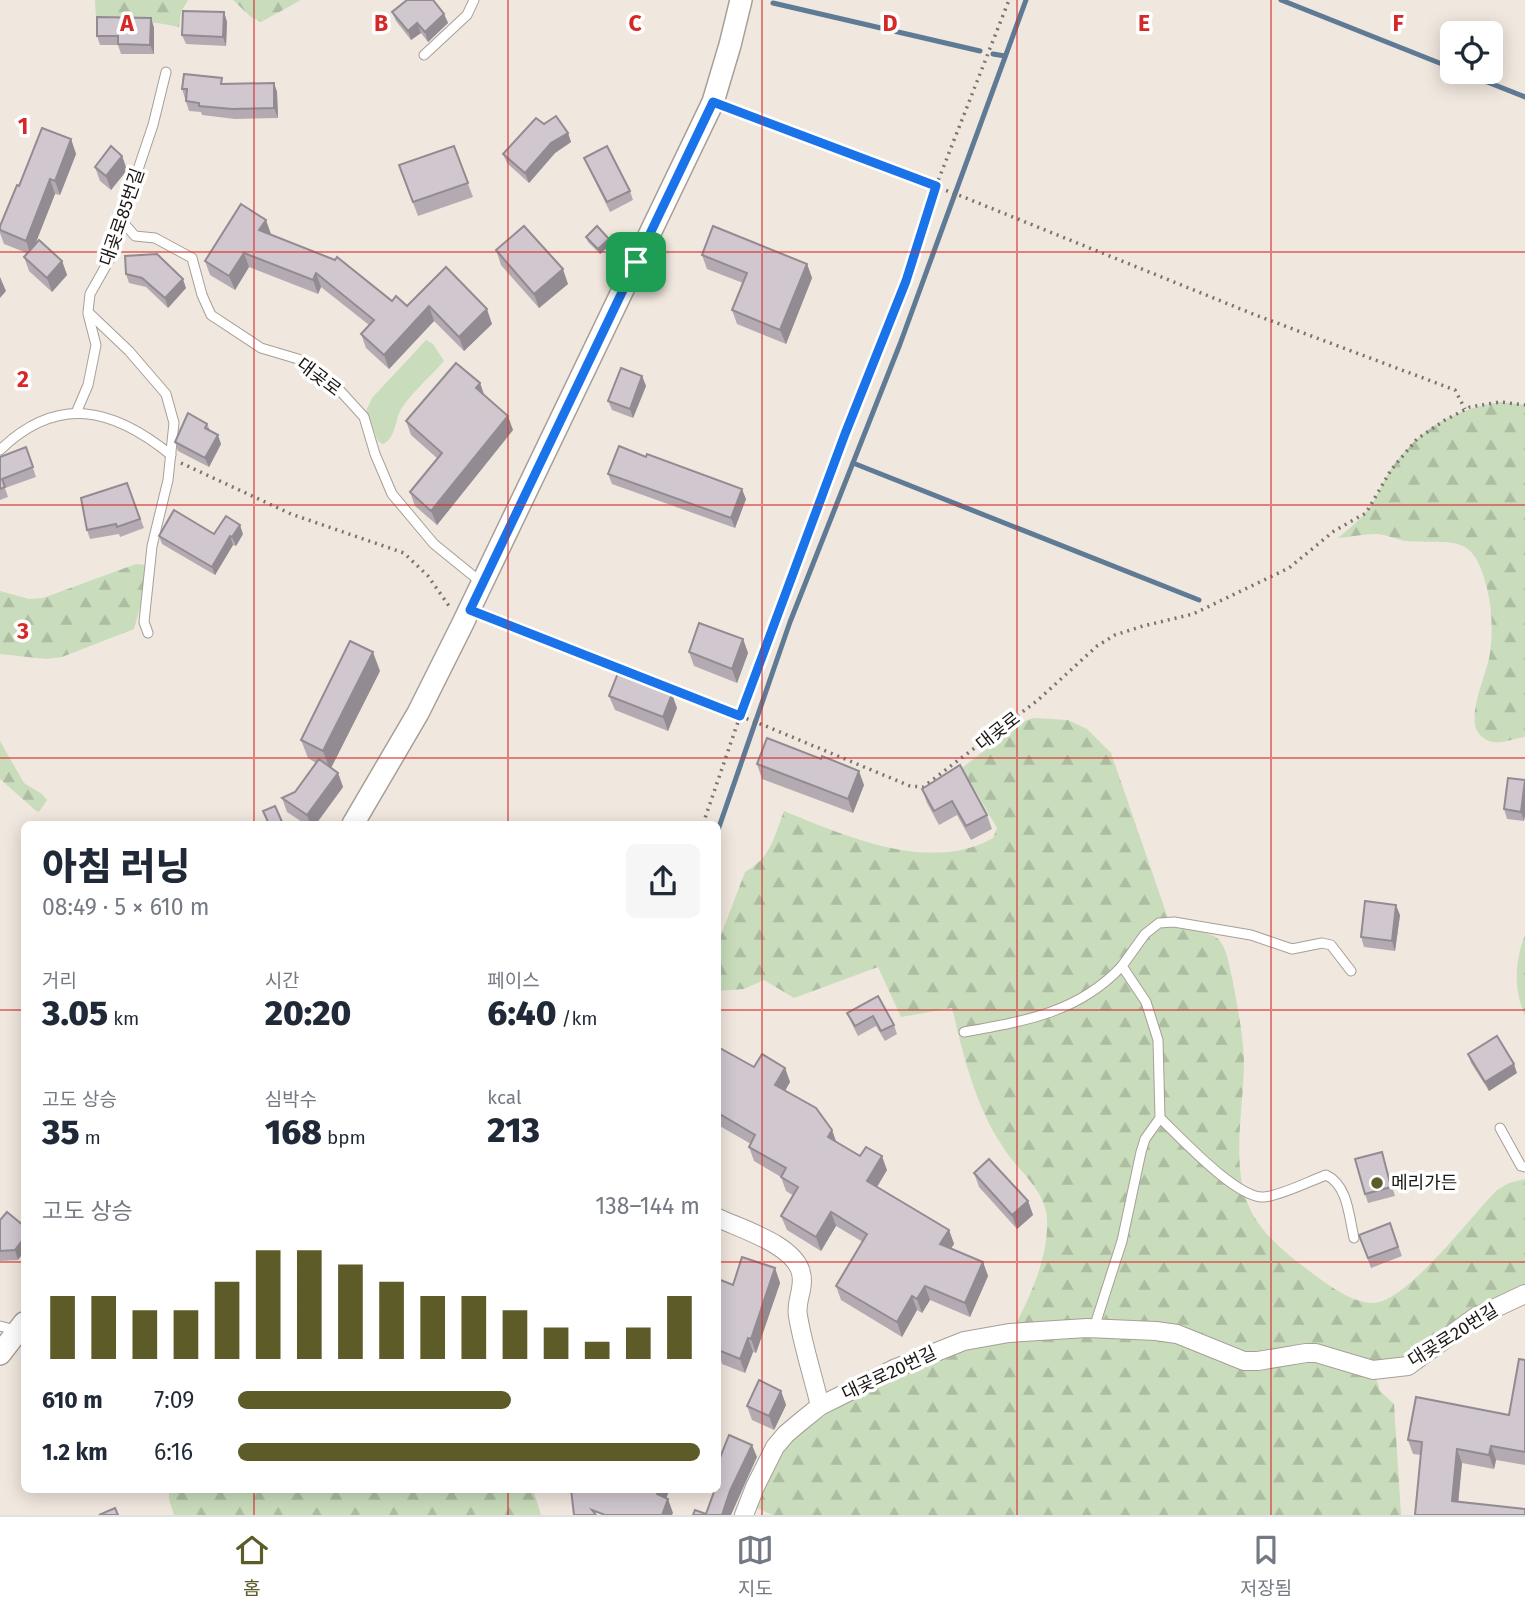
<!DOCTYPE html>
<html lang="ko">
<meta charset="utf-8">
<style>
body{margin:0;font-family:"Fira Sans","Noto Sans KR",sans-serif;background:#f6f6f7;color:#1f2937;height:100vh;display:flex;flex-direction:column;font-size:26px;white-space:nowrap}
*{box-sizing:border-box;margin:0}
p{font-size:23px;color:#747a83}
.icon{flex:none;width:38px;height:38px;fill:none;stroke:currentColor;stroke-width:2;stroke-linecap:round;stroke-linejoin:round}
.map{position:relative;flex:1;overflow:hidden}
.details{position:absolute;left:21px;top:821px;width:700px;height:672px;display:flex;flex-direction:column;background:#fff;border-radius:10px;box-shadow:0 4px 18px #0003}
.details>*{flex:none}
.controls{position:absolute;left:1440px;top:21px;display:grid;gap:14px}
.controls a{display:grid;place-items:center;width:63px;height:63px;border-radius:10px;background:#fff;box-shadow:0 4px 18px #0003;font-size:35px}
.pin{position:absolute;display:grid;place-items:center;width:60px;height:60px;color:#fff;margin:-30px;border-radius:14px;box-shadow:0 4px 10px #0006}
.round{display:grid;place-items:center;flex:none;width:74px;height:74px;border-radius:10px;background:#f6f6f7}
.headline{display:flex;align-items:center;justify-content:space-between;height:119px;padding:0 21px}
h1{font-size:38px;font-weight:800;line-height:52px}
.stats{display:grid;grid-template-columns:repeat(3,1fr);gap:10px;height:119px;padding:7px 21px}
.stats div{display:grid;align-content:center}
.stats b{font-size:35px;font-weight:800}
.stats small{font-size:19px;font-weight:400}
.stats p{font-size:19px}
.chart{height:196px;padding:14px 21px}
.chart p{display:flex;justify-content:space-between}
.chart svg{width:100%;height:126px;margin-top:7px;stroke:#5d5c29;stroke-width:6}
ul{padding:0 21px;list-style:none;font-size:23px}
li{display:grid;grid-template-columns:112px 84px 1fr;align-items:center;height:52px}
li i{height:18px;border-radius:9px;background:#5d5c29}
.tab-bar{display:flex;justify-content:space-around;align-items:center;height:98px;border-top:2px solid #e0e1e3;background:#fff;font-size:19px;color:#747a83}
.tab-bar a{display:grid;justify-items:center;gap:4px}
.tab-bar .current{color:#5d5c29}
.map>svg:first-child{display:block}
</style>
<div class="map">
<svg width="1525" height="1515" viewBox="0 0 1525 1515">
<defs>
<pattern id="forest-firs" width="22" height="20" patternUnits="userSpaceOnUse" patternTransform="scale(1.75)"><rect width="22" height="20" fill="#c9ddbc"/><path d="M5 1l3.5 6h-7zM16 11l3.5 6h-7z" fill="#acbda1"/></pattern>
</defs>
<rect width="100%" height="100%" fill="#f0e7de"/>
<g fill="url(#forest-firs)">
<polygon points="95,0 188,0 181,12 179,27 158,23 96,19"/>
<polygon points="233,0 301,0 261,22 251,17"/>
<path d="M1500 402 1525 405V737C1509 739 1494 749 1480 735 1464 719 1488 672 1490 653 1493 631 1492 609 1487 588 1473 531 1455 545 1407 541 1397 540 1386 534 1376 534 1363 534 1350 537 1338 538 1347 530 1359 521 1366 512 1377 499 1382 483 1391 469 1419 429 1452 410 1500 402Z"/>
<path d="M136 564 145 565C146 589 140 607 134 629L62 657 46 659 0 654V591L29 599 43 598Z"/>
<path d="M1033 718 1068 720 1087 729 1111 753 1171 927C1184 930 1206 930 1217 938 1227 946 1229 966 1232 977 1237 1005 1243 1033 1244 1061 1244 1104 1232 1158 1246 1199 1256 1230 1286 1254 1312 1273 1328 1285 1352 1303 1373 1303 1406 1303 1472 1215 1497 1190L1509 1183 1525 1179V1294L1408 1366 1374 1371 1380 1391 1394 1404 1401 1515H772L757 1508C765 1489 771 1467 784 1450 823 1402 948 1352 1008 1339 1027 1303 1049 1260 1047 1219 1046 1190 1017 1170 1003 1147 996 1137 990 1126 985 1115 969 1080 961 1045 952 1008L901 1017 878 967 794 998 764 980 744 989 718 991V943L745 872C771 858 774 837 784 811 845 836 931 874 993 838L997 828 962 768 1020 723Z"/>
<polygon points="0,741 24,783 42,794 47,800 39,812 35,810 0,779"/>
<path d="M1525 934V1016C1513 987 1515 963 1525 934Z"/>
<polygon points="169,1489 533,1489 541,1515 174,1515 169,1499"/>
</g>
<path fill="#c9ddbc" d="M426 340 433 344 444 361C432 375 409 395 400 411 395 422 395 439 383 444L378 441 366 411 372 398Z"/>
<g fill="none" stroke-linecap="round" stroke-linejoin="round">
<g stroke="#5f7a94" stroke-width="5">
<polyline points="1281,0 1452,68"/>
<polyline points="773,3 980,51"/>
<polyline points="993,54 1005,56"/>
<polyline points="1462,72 1525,97"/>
<polyline points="853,463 1199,600"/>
<polyline points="718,830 790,622 900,344 1026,0"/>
</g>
<g stroke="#a79f97" stroke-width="11">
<g id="service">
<polyline points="424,55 467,15 474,0"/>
<polyline points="121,220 135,236 155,238 192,258 202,295 211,315 261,348 298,359 334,384 364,417 375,454 392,494 434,544 482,583"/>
<polyline points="76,413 88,385 96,345 88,314"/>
<path d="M0 450C58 394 113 408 171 455"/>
<polyline points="148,633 144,622 152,546 168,480 174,423 166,394 129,351 88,312 90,294 112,255 121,220 153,125 166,72"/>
<path d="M964 1032C1025 1021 1078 1013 1122 966"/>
<path d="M1160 1118C1180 1137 1237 1199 1264 1197 1280 1196 1310 1181 1326 1175 1348 1185 1349 1217 1354 1238"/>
<polyline points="1500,1128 1521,1166 1525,1167"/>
<polyline points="0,1326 19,1331"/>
<polyline points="1094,1328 1122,1241 1141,1152 1145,1139 1160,1118 1158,1040 1146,1002 1122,966 1145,934 1159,923 1174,922 1251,935 1292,949 1322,943 1331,945 1351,971"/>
</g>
</g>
<g stroke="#a79f97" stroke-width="20">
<g id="minor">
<path d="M718 1218C741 1229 795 1245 801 1273 805 1288 795 1302 798 1316 803 1346 813 1376 820 1406"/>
<polyline points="744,1515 755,1487 775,1447 786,1434 799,1423 820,1406 896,1368 964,1341 1009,1333 1087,1328 1156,1331 1177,1334 1244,1361 1258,1361 1306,1353 1316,1353 1373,1370 1408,1366 1474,1318 1525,1294"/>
</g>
</g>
<g stroke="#a79f97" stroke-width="24">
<g id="tertiary">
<polyline points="353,824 418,713 462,625 713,102 730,45 741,0"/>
<polyline points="0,1354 24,1323"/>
</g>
</g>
<g stroke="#7a746e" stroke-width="3.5" stroke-dasharray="2 5" stroke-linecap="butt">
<polyline points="730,109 966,198 1253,314 1455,390 1465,409"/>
<polyline points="181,463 291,514 404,553 428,576 449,606"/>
<polyline points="486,616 768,727 910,786 923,787 1038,700 1097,646 1115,635 1143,626 1193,614 1289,568 1334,531 1366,513 1391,470 1417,439 1445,420 1470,407 1500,402 1525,405"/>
<polyline points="703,824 740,716 845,434 907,281 936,186 1009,0"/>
</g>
<use href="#service" stroke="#fff" stroke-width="9"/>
<use href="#minor" stroke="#fff" stroke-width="18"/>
<use href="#tertiary" stroke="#fff" stroke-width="21"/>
</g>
<g fill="#b4abb2">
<polygon points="224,12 227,22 226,46 186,44 182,35"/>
<polygon points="392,12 444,14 448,23 428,42 421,33 411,40 396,21"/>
<polygon points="151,18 154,28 154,54 121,54 118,45 100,45 97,36"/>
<polygon points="274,83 277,92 278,118 235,119 202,115 201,112 189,111 182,89 224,84"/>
<polygon points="544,124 568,133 571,142 555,153 529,183 507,163 503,154"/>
<polygon points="71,139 76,154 60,195 55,194 35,244 62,261 67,275 52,292 29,271 24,257 27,253 4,244 0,233 0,226 19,186"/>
<polygon points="454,146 473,197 418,216 399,165"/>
<polygon points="122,156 127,170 111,190 100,181 95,167"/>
<polygon points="584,158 630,191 633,200 610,212 588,167"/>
<polygon points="271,234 270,235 392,301 407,306 446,267 492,324 464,351 434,321 389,369 366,348 361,334 369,325 321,287 318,294 249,267 235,290 210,275 205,261"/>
<polygon points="586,237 609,239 611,244 600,254 588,242"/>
<polygon points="496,250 568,284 539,308 501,265"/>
<polygon points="702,255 807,264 812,278 786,344 737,324 732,310 743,283 707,269"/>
<polygon points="126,274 186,288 168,308 146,287 129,283"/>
<polygon points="642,376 646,386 633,418 612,410 608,401"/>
<polygon points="480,383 484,396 513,430 437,525 415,506 410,492 438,459 411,435 406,421"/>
<polygon points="207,424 210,430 221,444 209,467 178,451 175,442"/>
<polygon points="26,447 36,477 5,488 8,497 0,500 0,457"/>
<polygon points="646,457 746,499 735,528 612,484 608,474"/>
<polygon points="127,483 144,528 120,537 119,534 90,539 87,530"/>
<polygon points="243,534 236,546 233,545 215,575 162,544 159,536"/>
<polygon points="743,639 748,653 737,683 694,666 689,652"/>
<polygon points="380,671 331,768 338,773 343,787 316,824 305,824 287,812 282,798 295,792 316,763 308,758 301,740"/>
<polygon points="609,696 677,708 668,731 615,710"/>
<polygon points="757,764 864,785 853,813 762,779"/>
<polygon points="1525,780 1524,821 1507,819 1504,809"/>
<polygon points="922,789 987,815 992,829 971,840 957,815 939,825 927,803"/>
<polygon points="1400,915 1395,951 1364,947 1361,937"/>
<polygon points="878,996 894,1025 897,1034 885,1041 876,1026 858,1036 851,1022 847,1013"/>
<polygon points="718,1047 754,1067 785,1068 790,1082 785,1091 832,1130 836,1142 887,1170 877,1187 949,1230 954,1244 951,1248 983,1262 988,1276 970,1317 930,1300 922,1313 917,1310 902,1337 841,1300 836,1286 863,1242 836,1226 821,1251 787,1230 781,1216 794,1196 786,1191 781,1177 754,1161 749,1147 751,1144 718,1125"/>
<polygon points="1468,1054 1517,1073 1489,1091 1471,1063"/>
<polygon points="1385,1162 1395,1196 1368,1203 1365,1194"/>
<polygon points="974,1173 1028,1201 1033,1215 1017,1229 979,1187"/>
<polygon points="7,1212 18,1260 0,1261 0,1220"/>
<polygon points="1390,1223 1402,1256 1371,1268 1359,1235"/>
<polygon points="775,1268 780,1283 756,1353 753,1352 745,1373 722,1364 720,1358 718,1357 718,1279 733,1285"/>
<polygon points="1525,1360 1525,1465 1496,1460 1494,1469 1462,1463 1458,1502 1415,1515 1421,1455 1413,1454 1408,1440 1509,1415"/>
<polygon points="781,1391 786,1405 774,1430 752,1420 747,1406"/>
</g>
<g fill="#928b91">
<polygon points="224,12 227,22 226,46 223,37"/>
<polygon points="444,14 448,23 428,42 425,32"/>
<polygon points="151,18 154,28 154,54 150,45"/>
<polygon points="417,23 421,33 411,40 408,31"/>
<polygon points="274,83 277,92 278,118 274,108"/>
<polygon points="568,133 571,142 555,153 529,183 525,173 551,143"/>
<polygon points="71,139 76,154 60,195 55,181"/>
<polygon points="122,156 127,170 111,190 106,176"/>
<polygon points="50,179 55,194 31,255 26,241"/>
<polygon points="266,220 271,234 264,244 259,230"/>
<polygon points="609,239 611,244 600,254 598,249"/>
<polygon points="244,253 249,267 235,290 229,276"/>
<polygon points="62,261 67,275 52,292 47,278"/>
<polygon points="807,264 812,278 786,344 780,330"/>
<polygon points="563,269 568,284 539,308 534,294"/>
<polygon points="316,273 321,287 318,294 313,280"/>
<polygon points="0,277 6,291 0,298"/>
<polygon points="183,279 186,288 168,308 165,298"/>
<polygon points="429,306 434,321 389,369 384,355"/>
<polygon points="487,309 492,324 464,351 459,337"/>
<polygon points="642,376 646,386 633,418 630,409"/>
<polygon points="480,383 485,397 476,388"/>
<polygon points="508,416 513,430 437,525 431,511"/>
<polygon points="218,435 221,444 209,467 205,458"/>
<polygon points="742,489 746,499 735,528 731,518"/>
<polygon points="240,525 243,534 236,546 232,537"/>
<polygon points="230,536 233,545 215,575 212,567"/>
<polygon points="743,639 748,653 737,683 732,669"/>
<polygon points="373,652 380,671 330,770 323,751"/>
<polygon points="672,694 677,708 668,731 663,717"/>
<polygon points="859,771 864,785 853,813 848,799"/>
<polygon points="338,773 343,787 316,824 310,824 307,815"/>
<polygon points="1525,784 1525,816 1524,821 1521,812"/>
<polygon points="1396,905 1400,915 1395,951 1392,941"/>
<polygon points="1514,1064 1517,1073 1489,1091 1485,1082"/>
<polygon points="785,1068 790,1082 780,1099 775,1085"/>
<polygon points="832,1130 837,1144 828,1137"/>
<polygon points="882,1156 887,1170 872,1195 867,1181"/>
<polygon points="1028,1201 1033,1215 1017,1229 1012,1215"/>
<polygon points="831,1212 836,1226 821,1251 816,1237"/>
<polygon points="949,1230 954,1244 945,1258 940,1244"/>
<polygon points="718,1235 720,1242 718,1249"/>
<polygon points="24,1238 24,1252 18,1260 15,1250"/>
<polygon points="983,1262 988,1276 970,1317 965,1303"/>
<polygon points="775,1268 780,1283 756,1353 751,1339"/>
<polygon points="925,1286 930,1300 922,1313 917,1299"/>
<polygon points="912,1296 917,1310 902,1337 897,1322"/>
<polygon points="748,1338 753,1352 745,1373 740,1359"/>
<polygon points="781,1391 786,1405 774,1430 769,1416"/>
<polygon points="752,1445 757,1457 731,1515 722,1515 730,1491"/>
<polygon points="1491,1446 1496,1460 1494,1469 1489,1455"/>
<polygon points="1457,1449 1462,1463 1457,1515 1452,1501"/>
<polygon points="659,1489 670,1489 662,1509 657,1494"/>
<polygon points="668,1499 673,1513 672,1515 662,1515"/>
</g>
<g fill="#d1c7cf" stroke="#928b91" stroke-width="2">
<polygon points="407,0 433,0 444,14 425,32 417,23 408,31 392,12"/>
<polygon points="183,11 224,12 223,37 182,35"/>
<polygon points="97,17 151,18 150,45 118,44 118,36 97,36"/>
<polygon points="184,74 222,78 221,84 274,83 274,108 232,109 199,106 199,103 186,101 187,89 182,89"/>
<polygon points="556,116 568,133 551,143 525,173 503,154 536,118 544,124"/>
<polygon points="42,128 71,139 55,181 50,179 26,241 0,230 0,226 17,185 19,186"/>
<polygon points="111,146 122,156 106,176 95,167"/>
<polygon points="454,146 468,183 413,202 399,165"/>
<polygon points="607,146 630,191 607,202 584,158"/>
<polygon points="241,204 266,220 259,230 335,260 337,257 392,301 396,296 407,306 446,267 487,309 459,337 429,306 384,355 361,334 374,320 316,273 313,280 244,253 229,276 205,261"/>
<polygon points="524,226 563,269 534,294 496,250"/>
<polygon points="597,226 609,239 598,249 586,237"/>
<polygon points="713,226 807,264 780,330 732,310 747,273 702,255"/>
<polygon points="39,240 62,261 47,278 24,257"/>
<polygon points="157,254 183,279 165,298 142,278 126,274 125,256"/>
<polygon points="456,363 480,383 476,388 508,416 431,511 410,492 442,453 406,421"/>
<polygon points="621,368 642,376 630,409 608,401"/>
<polygon points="188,413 207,424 205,428 218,435 205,458 175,442"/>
<polygon points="619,446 646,457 647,454 742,489 731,518 608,474"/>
<polygon points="26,447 33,467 2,479 5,487 0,489 0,457"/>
<polygon points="127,483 140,519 117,527 116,524 87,530 81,498"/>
<polygon points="174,510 214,534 226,516 240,525 232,537 230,536 212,567 159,536"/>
<polygon points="699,623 743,639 732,669 689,652"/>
<polygon points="350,641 373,652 323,751 301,740"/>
<polygon points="618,673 672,694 663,717 609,696"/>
<polygon points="767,738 821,759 822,756 859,771 848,799 757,764"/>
<polygon points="319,759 338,773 307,815 282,798 295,792"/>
<polygon points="960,765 987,815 966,826 952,801 934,811 922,789"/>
<polygon points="1508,778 1525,780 1521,812 1504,809"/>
<polygon points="275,806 283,824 269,824 263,811"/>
<polygon points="1365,901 1396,905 1392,941 1361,937"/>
<polygon points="878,996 894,1025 881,1031 873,1016 855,1026 847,1013"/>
<polygon points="1497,1036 1514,1064 1485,1082 1468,1054"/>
<polygon points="718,1047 754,1067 762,1054 785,1068 775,1085 816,1108 832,1130 828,1137 860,1156 866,1147 882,1156 867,1181 949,1230 940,1244 983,1262 965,1303 925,1286 917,1299 912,1296 897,1322 836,1286 867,1234 831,1212 816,1237 781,1216 798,1187 781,1177 786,1168 749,1147 755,1135 718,1113"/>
<polygon points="1382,1152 1391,1187 1365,1194 1355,1159"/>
<polygon points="989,1159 1028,1201 1012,1215 974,1173"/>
<polygon points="7,1212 24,1226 24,1238 15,1250 0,1251 0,1220"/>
<polygon points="1390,1223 1398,1247 1368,1258 1359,1235"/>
<polygon points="742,1257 775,1268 751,1339 748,1338 740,1359 718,1350 719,1346 718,1345 718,1279 733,1285"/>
<polygon points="1519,1359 1525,1360 1525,1452 1491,1446 1489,1455 1457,1449 1452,1501 1525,1509 1525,1515 1415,1515 1422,1442 1408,1440 1416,1397 1509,1415"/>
<polygon points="759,1380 781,1391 769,1416 747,1406"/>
<polygon points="729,1435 752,1445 730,1491 722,1515 693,1515 695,1510 706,1514 715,1489 718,1489 718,1463"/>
<polygon points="571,1489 659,1489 657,1494 668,1499 662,1515 605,1515 592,1510 596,1515 574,1515"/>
<polygon points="115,1508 118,1515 99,1515"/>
</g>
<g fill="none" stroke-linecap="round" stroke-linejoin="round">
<g stroke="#fff" stroke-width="14">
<polygon id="route" points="713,102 936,186 906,281 845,434 740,716 470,610"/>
</g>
<use href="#route" stroke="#1a73e8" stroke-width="9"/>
</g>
<path fill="none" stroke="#d62828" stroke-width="2" stroke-opacity="0.55" d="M254 0V824M508 0V824M762 0V1515M1017 0V1515M1271 0V1515M0 252H1525M0 505H1525M0 758H1525M0 1010H24M718 1010H1525M0 1262H24M718 1262H1525M254 1489V1515M508 1489V1515"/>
<circle fill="#5d5c29" stroke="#fff" stroke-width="2.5" cx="1377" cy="1183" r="7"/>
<g text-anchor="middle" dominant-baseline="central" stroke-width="7" stroke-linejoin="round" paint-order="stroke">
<g font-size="18" fill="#181512" stroke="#fff">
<text transform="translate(122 217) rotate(-71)">대곶로85번길</text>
<text transform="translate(319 377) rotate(37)">대곶로</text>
<text transform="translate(998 731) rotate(-38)">대곶로</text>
<text transform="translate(1453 1335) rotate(-32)">대곶로20번길</text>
<text transform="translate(889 1373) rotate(-25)">대곶로20번길</text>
</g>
<g font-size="18" fill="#181512" stroke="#fff" text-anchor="start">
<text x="1391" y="1183">메리가든</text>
</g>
</g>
<g font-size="23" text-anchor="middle" font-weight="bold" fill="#d62828" stroke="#fff" stroke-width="7" stroke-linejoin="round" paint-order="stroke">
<text x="127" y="31">A</text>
<text x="381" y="31">B</text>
<text x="635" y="31">C</text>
<text x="890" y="31">D</text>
<text x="1144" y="31">E</text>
<text x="1398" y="31">F</text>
<text x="23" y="134">1</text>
<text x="23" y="387">2</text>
<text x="23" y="639">3</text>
</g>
</svg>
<div class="controls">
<a><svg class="icon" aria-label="locate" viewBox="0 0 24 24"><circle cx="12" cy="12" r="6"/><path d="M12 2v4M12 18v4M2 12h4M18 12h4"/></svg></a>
</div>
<div class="pin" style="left:636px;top:262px;background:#1e9e55"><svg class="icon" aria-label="arrive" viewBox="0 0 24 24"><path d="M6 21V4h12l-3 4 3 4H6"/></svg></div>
<section class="details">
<div class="headline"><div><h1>아침 러닝</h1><p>08:49 · 5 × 610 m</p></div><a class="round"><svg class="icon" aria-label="share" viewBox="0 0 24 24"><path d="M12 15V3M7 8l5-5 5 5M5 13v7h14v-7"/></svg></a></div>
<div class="stats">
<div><p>거리</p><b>3.05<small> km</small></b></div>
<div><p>시간</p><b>20:20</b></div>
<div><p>페이스</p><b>6:40<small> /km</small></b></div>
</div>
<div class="stats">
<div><p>고도 상승</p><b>35<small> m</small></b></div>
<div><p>심박수</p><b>168<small> bpm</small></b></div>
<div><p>kcal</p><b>213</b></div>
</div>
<div class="chart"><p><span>고도 상승</span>138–144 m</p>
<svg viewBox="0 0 160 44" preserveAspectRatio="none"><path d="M5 44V22M15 44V22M25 44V27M35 44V27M45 44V17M55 44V6M65 44V6M75 44V11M85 44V17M95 44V22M105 44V22M115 44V27M125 44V33M135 44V38M145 44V33M155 44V22"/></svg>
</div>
<ul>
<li><b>610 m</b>7:09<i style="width:59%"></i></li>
<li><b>1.2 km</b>6:16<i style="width:100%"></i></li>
</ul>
</section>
</div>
<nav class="tab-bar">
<a class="current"><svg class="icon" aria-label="home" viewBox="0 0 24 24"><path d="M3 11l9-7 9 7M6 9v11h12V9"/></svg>홈</a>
<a><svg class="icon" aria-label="map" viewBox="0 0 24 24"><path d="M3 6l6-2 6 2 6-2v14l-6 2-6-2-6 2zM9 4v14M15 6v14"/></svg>지도</a>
<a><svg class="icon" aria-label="saved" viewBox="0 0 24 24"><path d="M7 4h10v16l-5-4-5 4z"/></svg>저장됨</a>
</nav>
